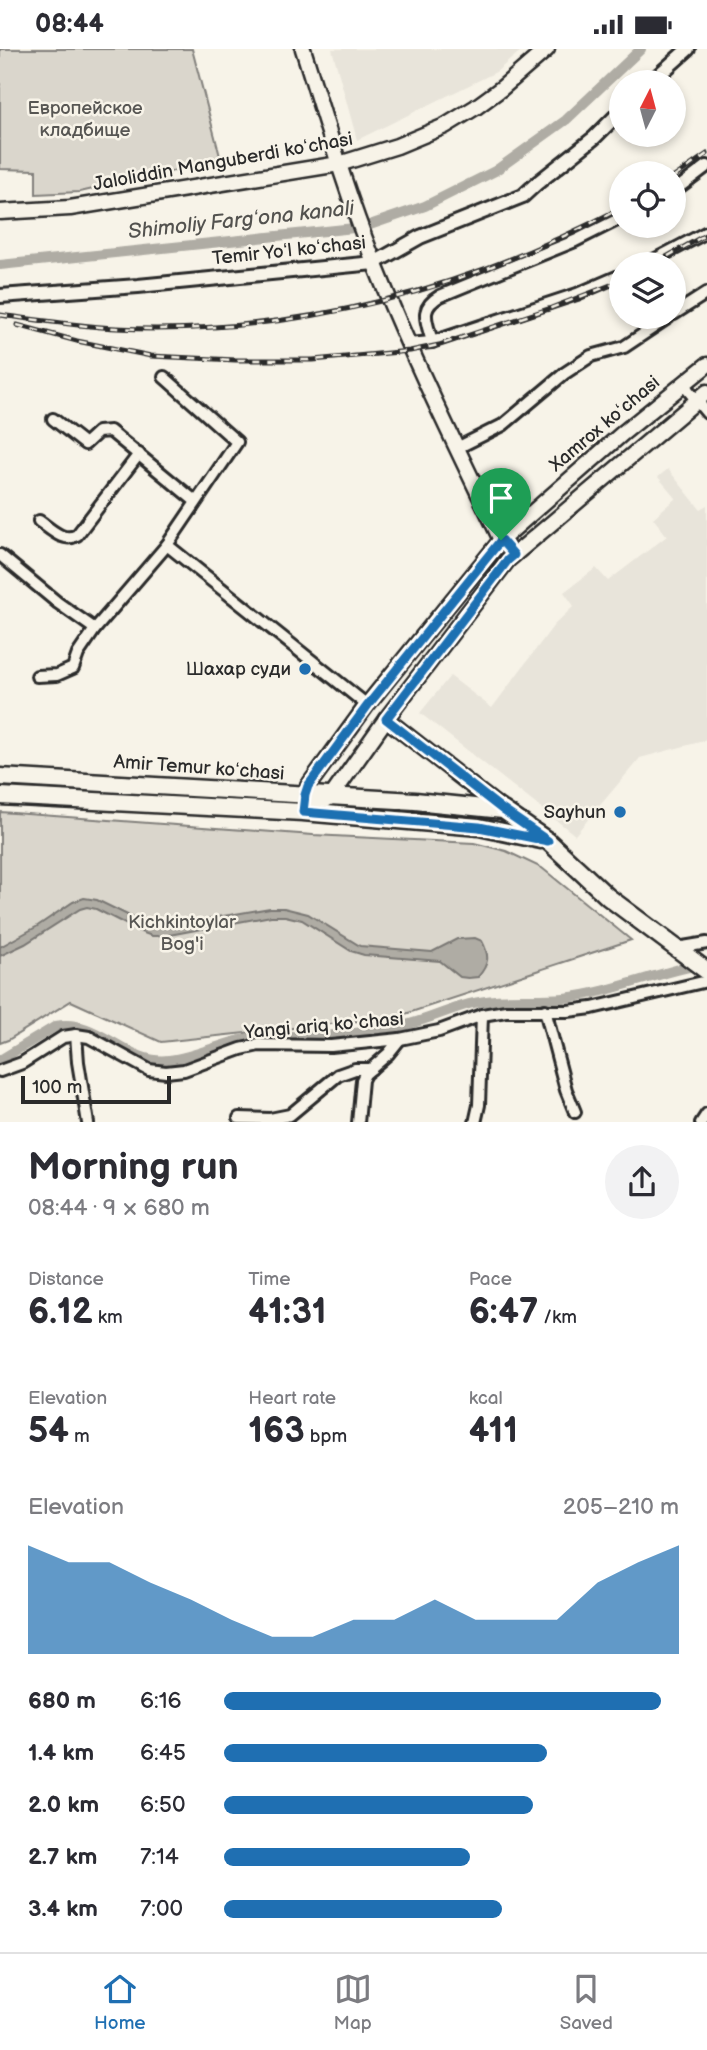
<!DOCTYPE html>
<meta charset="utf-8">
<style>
body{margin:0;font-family:"Balsamiq Sans",sans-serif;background:#f2f2f3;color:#2b2b33;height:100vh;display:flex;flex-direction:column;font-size:26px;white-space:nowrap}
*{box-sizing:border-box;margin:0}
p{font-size:23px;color:#7c7c81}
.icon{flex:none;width:38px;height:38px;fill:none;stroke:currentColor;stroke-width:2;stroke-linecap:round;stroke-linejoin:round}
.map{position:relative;height:1073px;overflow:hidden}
.side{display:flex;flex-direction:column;background:#fff;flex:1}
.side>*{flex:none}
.needle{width:46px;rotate:6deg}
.buttons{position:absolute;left:609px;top:21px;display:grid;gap:14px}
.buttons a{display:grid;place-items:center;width:77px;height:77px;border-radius:50%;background:#fff;box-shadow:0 4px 10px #0003;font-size:35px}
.scale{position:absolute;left:21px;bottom:18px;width:150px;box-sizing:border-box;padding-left:7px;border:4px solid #2b2b2b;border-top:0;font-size:19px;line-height:24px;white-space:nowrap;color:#2b2b2b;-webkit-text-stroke:5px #f7f3e8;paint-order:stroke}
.pin{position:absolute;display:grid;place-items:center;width:60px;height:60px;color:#fff;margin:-72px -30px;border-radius:50% 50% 50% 0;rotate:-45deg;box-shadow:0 0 7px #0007}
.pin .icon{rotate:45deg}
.round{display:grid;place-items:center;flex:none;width:74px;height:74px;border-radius:37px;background:#f2f2f3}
.head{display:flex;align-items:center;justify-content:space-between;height:119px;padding:0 28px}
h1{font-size:38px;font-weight:800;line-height:52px}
.stats{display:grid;grid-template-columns:repeat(3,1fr);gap:10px;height:119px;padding:7px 28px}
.stats div{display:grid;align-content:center}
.stats b{font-size:35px;font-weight:800}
.stats small{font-size:19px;font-weight:400}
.stats p{font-size:19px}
.chart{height:196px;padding:14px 28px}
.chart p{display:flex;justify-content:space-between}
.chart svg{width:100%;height:126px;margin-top:7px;fill:#1f6fb2;opacity:.7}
ul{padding:0 28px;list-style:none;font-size:23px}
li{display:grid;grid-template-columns:112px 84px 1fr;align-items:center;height:52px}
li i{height:18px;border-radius:9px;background:#1f6fb2}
.status{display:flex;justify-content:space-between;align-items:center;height:49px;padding:0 35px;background:#fff;direction:ltr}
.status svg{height:19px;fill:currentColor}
.tab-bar{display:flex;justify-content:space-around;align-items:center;height:98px;border-top:2px solid #e1e1e2;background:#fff;font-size:19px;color:#7c7c81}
.tab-bar a{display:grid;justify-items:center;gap:4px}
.tab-bar .current{color:#1f6fb2}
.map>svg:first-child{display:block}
</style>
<div class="status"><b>08:44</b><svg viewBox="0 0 49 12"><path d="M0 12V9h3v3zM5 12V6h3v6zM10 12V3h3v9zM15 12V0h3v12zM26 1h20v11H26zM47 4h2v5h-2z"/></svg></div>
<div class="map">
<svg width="707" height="1074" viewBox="0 0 707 1074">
<rect width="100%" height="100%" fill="#f7f3e8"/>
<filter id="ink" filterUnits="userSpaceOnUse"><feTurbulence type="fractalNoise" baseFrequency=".0143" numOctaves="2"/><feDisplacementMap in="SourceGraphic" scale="14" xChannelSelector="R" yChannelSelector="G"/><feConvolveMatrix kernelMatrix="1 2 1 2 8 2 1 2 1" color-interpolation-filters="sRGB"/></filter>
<g filter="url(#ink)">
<g fill="#e8e4da">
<polygon points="332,0 523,0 496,23 357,91"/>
<polygon points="668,420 700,460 707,456 707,691 640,709 575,786 420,664 450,627 492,659 554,576 574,557 564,543 596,519 608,532 667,487 653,469 676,449 658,428"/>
</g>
<g fill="#dad6cc" stroke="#82807c" stroke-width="2">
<polygon points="0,0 192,0 221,111 80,143 36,145 36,121 0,120"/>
<polygon points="0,763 313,786 474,794 506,802 542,819 631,891 396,968 161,993 71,952 8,991 0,994"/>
</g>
<path fill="#afaca4" stroke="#7a7874" stroke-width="2" d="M84 849 97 851 154 879 270 859H284L308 865 360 897 432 903 457 890 475 889 482 892C490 907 489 915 478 928L468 929 460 928 440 912 364 906 351 902 302 871 285 867H271L164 887H152L141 883 96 860 87 858 80 860 25 895 0 907V898L36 878 73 853Z"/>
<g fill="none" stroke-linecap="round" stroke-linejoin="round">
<g stroke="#afaca4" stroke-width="10">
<polyline points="0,216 364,178 425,157 495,122 566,71 641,0"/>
<path d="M0 1011 56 977C98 968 127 1017 169 1011 197 1008 223 993 251 989 273 986 297 987 319 987 342 986 365 983 388 980 416 976 441 963 469 955 500 947 532 952 564 949 611 944 655 924 702 915"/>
</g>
<g stroke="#2b2b2b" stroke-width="16">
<g id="minor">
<polyline points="674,142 707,117"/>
<polyline points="646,215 707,183"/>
<polyline points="674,265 707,244"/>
<path d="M432 293C427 272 418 260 440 247L575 192 621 169"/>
<polyline points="408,295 432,293 577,245 621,226"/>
<polyline points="164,328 237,393 167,496 367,656"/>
<polyline points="683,335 707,364"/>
<polyline points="53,370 85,395 98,383 110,382 195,452"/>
<polyline points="457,399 503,376 565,324 591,307 624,298 669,268"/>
<path d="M39 472C51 480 63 494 77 486L139 405"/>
<polyline points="0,506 58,554 95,580 167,496"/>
<polyline points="37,627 57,626 73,619 78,605 95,580"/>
<polyline points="677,899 707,894"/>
<polyline points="545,961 566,1041 575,1063"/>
<polyline points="76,986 78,1013 88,1074"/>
<polyline points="0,1022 22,1014 63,988 76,986 89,988 149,1021 166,1023 184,1021 241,1000 259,996 331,997 400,990 439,982 482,966 506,962 568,962 592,959 707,932"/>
<polyline points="239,1069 270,1070 290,1066 338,1026 355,1020 371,1020"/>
<polyline points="358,1074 362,1031 365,1025 388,1005 400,990"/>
<polyline points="475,1074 479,1056 482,966"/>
<polyline points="701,1074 707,1065"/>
</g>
</g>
<g stroke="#2b2b2b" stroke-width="18">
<g id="tertiary">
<polyline points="651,33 688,0"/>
<polyline points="0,247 138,237 374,214 420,188 523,147 536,135 594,89 621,62"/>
</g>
</g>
<g stroke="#2b2b2b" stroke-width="19">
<g id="secondary">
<path d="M303 0C325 70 345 140 372 208 410 305 456 397 501 491L506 496"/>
<polyline points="0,163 70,159 339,115 397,97 445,77 476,58 502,39 547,0"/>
<polyline points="386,670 503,761"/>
<polyline points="304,754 308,737 367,656 501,491 623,384 707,316"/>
<polyline points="303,763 331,748 386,670 508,511 707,343"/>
</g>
</g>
<g stroke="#2b2b2b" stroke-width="21">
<g id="primary">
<polyline points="0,728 415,752 503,761 548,792 608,848 707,922"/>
<polyline points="0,747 303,763 479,778 541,791"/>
</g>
</g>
<use href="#minor" stroke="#f7f3e8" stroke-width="10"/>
<use href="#tertiary" stroke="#f7f3e8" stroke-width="12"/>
<use href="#secondary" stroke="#f7f3e8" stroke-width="14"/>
<use href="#primary" stroke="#f7f3e8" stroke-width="16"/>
<g stroke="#2b2b2b" stroke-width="5">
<g id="rail">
<polyline points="674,128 707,105"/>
<polyline points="654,215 707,185"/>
<path d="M0 266C38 271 77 277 116 279 296 287 463 242 621 159"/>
<polyline points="17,276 77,292 151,307 236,311 313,311 410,302 439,296 551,259 621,232"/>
</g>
</g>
<use href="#rail" stroke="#f7f3e8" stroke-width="2.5" stroke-dasharray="8" stroke-linecap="butt"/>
</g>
</g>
<g fill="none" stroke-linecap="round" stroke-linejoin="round" filter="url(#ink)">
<g stroke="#fff" stroke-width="14">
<polygon id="route" points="501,491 514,506 508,511 386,670 503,761 548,792 479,778 303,763 305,746 308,737 368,656"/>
</g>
<use href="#route" stroke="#1f6fb2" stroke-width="9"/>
</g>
<g fill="#1f6fb2" stroke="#f7f3e8" stroke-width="2.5">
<circle cx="305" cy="620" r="7"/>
<circle cx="620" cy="763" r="7"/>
</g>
<g text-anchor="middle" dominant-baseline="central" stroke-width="5" stroke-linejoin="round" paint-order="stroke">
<g font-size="19" fill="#575653" stroke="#f7f3e8">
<text x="85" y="59">Европейское<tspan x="85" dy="22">кладбище</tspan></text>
<text x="182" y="873">Kichkintoylar<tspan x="182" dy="22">Bog'i</tspan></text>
</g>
<g font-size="19" fill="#2b2b2b" stroke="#f7f3e8">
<text transform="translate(223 113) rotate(-10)">Jaloliddin Manguberdi koʻchasi</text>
<text transform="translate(289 202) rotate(-6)">Temir Yoʻl koʻchasi</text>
<text transform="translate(605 375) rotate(-40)">Xamrox koʻchasi</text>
<text transform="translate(199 719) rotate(4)">Amir Temur koʻchasi</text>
<text transform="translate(324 977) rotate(-5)">Yangi ariq ko‘chasi</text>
</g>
<g font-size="19" fill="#2b2b2b" stroke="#f7f3e8" text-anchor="end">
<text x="291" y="620">Шахар суди</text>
<text x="606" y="763">Sayhun</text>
</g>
<g font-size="21" font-style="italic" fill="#53524f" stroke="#f7f3e8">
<text transform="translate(241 171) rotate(-6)">Shimoliy Fargʻona kanali</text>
</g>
</g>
</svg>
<div class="buttons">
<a><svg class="needle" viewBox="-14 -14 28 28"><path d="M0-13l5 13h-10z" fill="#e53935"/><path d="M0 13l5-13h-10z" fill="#7c7c81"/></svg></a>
<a><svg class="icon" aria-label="locate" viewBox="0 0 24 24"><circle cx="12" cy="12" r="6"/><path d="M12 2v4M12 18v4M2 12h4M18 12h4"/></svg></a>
<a><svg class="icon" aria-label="layers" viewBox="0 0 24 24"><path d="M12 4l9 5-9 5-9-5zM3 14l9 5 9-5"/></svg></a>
</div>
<div class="scale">100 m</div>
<div class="pin" style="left:501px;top:491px;background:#1e9e55"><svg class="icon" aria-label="arrive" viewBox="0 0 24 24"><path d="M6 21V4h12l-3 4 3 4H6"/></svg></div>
</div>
<section class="side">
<div class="head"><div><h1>Morning run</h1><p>08:44 · 9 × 680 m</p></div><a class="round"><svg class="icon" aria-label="share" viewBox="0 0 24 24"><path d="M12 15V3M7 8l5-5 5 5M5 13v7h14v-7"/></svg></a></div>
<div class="stats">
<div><p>Distance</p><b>6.12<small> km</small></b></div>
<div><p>Time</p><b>41:31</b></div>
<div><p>Pace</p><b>6:47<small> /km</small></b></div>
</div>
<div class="stats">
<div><p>Elevation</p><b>54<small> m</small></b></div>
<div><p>Heart rate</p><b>163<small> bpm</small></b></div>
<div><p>kcal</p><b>411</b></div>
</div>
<div class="chart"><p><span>Elevation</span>205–210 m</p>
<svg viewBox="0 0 160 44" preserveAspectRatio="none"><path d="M0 44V6L10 12L20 12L30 19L40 25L50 32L60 38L70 38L80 32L90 32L100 25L110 32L120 32L130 32L140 19L150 12L160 6V44z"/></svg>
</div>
<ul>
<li><b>680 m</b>6:16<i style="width:96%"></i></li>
<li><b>1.4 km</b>6:45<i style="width:71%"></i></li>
<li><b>2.0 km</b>6:50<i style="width:68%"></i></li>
<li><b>2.7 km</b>7:14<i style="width:54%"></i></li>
<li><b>3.4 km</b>7:00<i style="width:61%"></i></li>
</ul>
</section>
<nav class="tab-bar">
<a class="current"><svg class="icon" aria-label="home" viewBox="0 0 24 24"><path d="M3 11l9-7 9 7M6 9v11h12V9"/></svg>Home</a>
<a><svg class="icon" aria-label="map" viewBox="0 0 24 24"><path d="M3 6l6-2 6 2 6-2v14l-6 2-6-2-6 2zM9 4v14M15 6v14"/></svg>Map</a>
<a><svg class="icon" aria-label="saved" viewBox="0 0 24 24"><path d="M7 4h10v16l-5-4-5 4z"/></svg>Saved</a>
</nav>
